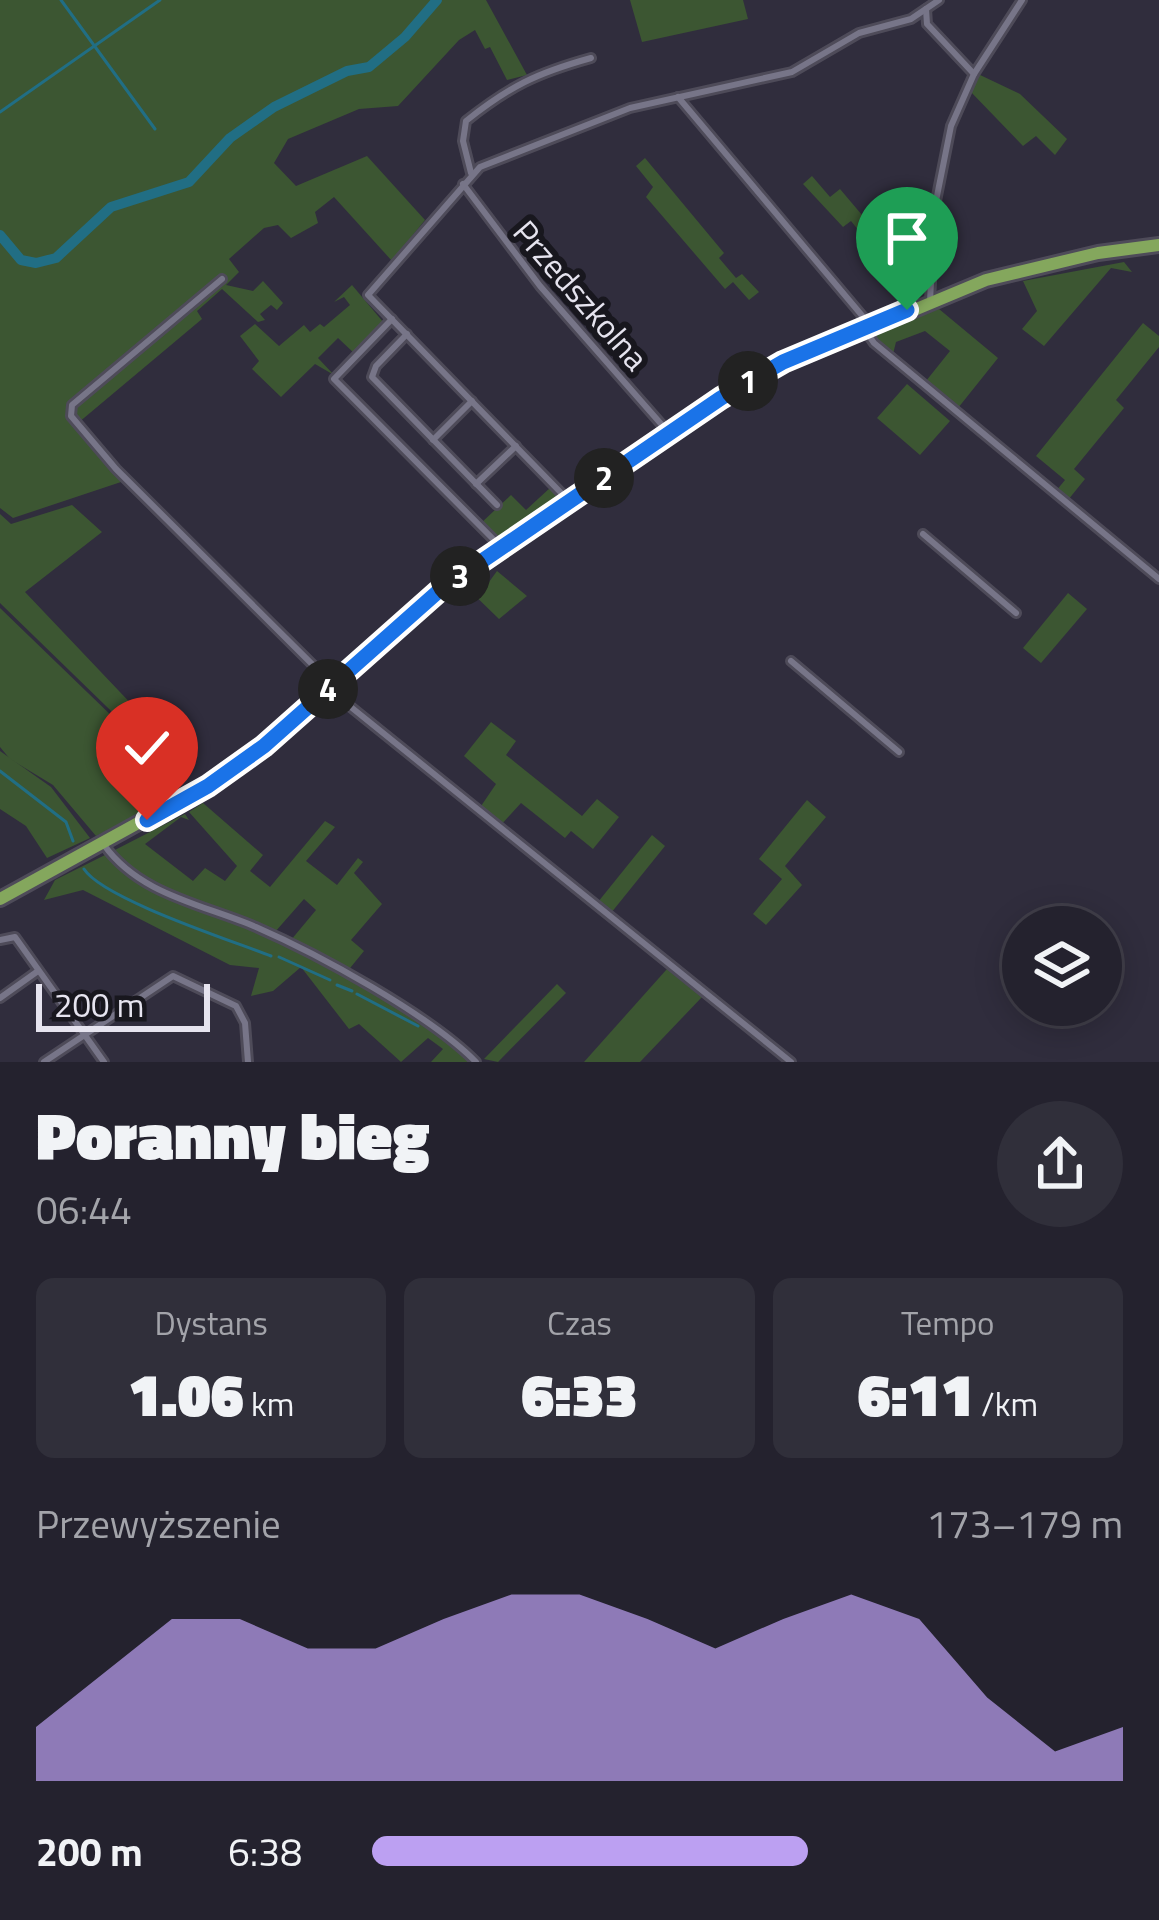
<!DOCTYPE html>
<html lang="pl">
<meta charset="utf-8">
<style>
body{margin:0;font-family:"Titillium Web",sans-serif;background:#302f3a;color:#f1f3f6;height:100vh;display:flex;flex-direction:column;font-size:45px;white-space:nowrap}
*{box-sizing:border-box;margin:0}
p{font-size:39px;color:#a3a4aa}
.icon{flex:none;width:66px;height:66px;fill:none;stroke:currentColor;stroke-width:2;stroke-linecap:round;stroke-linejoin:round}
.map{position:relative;height:1062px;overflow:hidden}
.panel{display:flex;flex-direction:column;background:#24222e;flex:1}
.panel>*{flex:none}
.tools{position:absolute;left:1002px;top:906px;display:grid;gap:24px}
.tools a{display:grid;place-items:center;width:120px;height:120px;border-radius:50%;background:#24222e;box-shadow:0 6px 30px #0003,0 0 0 3px #413f4a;font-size:60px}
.scale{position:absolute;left:36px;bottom:30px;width:174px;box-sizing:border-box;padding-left:12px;border:6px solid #e6e4ef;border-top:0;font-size:33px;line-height:42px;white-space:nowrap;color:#e6e4ef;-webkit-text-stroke:9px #18171e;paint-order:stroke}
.pin{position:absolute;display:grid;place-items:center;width:102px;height:102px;color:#fff;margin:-123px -51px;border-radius:50% 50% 50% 0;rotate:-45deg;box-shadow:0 0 12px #0007}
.pin .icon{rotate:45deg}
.km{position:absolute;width:60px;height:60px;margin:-30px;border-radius:50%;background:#222;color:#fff;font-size:33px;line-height:60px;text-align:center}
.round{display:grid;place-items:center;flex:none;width:126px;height:126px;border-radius:63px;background:#302f3a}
.summary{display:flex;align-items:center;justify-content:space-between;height:204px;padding:0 36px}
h1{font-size:66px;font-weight:800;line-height:90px}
.figures{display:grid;grid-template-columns:repeat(3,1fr);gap:18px;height:204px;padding:12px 36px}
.figures div{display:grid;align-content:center;border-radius:18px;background:#302f3a;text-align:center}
.figures b{font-size:60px;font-weight:800}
.figures small{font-size:33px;font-weight:400}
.figures p{font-size:33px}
.chart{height:336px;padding:24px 36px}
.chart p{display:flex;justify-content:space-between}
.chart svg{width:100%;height:216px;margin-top:12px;fill:#bca0f2;opacity:.7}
ul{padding:0 36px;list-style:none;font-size:39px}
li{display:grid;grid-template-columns:192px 144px 1fr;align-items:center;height:90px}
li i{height:30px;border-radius:15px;background:#bca0f2}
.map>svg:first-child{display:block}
</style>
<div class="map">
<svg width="1159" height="1062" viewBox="0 0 1159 1062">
<rect width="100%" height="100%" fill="#302d3d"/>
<g fill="#3c5632">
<polygon points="0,0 486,0 527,75 507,80 490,47 485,49 475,30 459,40 398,106 359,109 288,139 274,163 296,186 367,156 425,220 392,261 334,197 315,212 318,223 291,238 278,225 264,228 229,259 239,272 226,285 253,291 263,281 283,303 277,310 271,305 260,314 265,320 258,322 222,289 197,311 202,319 78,423 127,480 13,518 0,508"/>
<polygon points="630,0 743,0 748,19 642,42"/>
<polygon points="978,74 1020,94 1067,139 1055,155 1036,136 1023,146 969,90"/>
<polygon points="645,158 724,253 719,258 736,278 742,274 759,292 749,300 733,282 725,289 646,197 653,187 636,166"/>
<polygon points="812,176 830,197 840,189 873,228 864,236 912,293 923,293 907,304 856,242 863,236 851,221 843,227 803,184"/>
<polygon points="1124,262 1132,272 1111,268 1044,346 1022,329 1037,311 1023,281"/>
<polygon points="352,285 384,323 355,354 338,338 318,358 334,375 315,364 281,397 252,369 259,361 240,336 255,324 279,346 304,325 310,332 320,324 324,327 350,305 344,297 334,302"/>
<polygon points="939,309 998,358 958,408 926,381 950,351 925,331 896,342 893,354 872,335"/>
<polygon points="1143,323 1159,336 1159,347 1116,400 1124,408 1074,469 1085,479 1068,500 1056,491 1065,480 1036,456"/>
<polygon points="907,384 950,421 920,455 877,418"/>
<polygon points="551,487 560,497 497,541 480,524 511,495 526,510"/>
<polygon points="72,505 102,532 25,592 156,730 142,741 0,603 0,514 11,524"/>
<polygon points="497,571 527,596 499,619 464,585 480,575 489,582"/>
<polygon points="1068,593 1087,609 1041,663 1023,648"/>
<polygon points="0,608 117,721 181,793 96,836 53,785 10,759 0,747"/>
<polygon points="491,722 516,741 506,755 582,816 597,799 619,817 593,849 571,831 565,838 521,803 500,826 479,809 496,784 464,756"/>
<polygon points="0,751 51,787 90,838 47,858 26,826 0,809"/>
<polygon points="807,800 826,817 785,866 802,885 766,925 753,914 782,879 759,859"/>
<path d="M203 803 263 855 250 871 270 887 325 821 335 827 306 861 337 885 358 858 363 862 354 873 382 904 351 940 364 951 346 973 291 940 316 910 304 899 275 932C220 910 153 895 111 852L185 814 189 820 181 817 145 844 193 881 205 868 225 881 237 866 189 812Z"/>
<polygon points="652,835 665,846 611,913 598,902"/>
<path d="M107 854C140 898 205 907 253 929 321 960 418 1012 473 1062H431L443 1049 428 1038 401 1062 359 1024 349 1029 301 967 273 991 251 996 259 968 230 965 83 890 44 900 55 880Z"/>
<polygon points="667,969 702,997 640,1062 584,1062"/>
<polygon points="557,984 566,993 498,1062 484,1059"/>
</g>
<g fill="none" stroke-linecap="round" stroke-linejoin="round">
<g stroke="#216e84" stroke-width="3">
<polyline points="61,0 155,129"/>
<polyline points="0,112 160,0"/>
<polyline points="0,771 66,822 73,841"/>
<path d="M84 869C103 899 233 941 271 956"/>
<polyline points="279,957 330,980"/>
<polyline points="337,985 352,991"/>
<polyline points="357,994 418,1026"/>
</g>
<polyline stroke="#216e84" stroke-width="10" points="0,235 21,260 36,263 56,258 111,207 189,182 230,138 274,107 347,71 369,67 405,37 437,0"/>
<g stroke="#4e4b59" stroke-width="12">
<g id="street">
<polyline points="926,9 927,24 974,74"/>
<polyline points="678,97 870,325"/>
<path d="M471 173 463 141 466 121C510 86 537 73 591 58"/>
<polyline points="463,184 540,286 669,433"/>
<polyline points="222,279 72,405 71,416 116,469 333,685"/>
<polyline points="930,301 935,206 951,126 974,74 1022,0"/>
<polyline points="392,319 334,379 501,547"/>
<polyline points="865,330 874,343 1159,579"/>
<polyline points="407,334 376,366 372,377 497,505"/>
<polyline points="433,440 472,401"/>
<polyline points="476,484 516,446"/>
<polyline points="569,501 368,295 480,167 630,108 792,72 859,33 911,19 939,0"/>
<polyline points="923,534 1016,613"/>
<polyline points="791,661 899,752"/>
<polyline points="331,691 791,1062"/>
<path d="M104 845C140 895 202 904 256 927 318 954 430 1015 476 1062"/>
<polyline points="0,940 15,937 104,1062"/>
<polyline points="0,998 38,971"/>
<polyline points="44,1062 173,976 236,1006 245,1023 248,1062"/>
</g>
</g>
<g stroke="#4e4b59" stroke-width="18">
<polyline id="primary" points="0,899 218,779 279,733 441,589 756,376 986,280 1098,253 1159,245"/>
</g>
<use href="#street" stroke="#777588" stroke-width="6"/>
<use href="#primary" stroke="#84a75d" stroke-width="12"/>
</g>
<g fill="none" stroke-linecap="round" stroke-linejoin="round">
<g stroke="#fff" stroke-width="24">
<polyline id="route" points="147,820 208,786 264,746 441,589 721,398 783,362 907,310"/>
</g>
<use href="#route" stroke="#1a73e8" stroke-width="15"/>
</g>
<g text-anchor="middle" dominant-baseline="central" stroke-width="12" stroke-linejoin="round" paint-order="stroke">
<g font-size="33" fill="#e6e4ef" stroke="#18171e">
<text transform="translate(581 295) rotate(49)">Przedszkolna</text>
</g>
</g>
</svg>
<div class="tools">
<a><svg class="icon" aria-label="layers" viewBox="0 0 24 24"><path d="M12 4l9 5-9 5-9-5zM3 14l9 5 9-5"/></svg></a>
</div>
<div class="scale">200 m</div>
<div class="pin" style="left:907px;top:310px;background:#1e9e55"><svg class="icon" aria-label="arrive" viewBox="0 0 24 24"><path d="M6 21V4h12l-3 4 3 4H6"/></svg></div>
<div class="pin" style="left:147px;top:820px;background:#d93025"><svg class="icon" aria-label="check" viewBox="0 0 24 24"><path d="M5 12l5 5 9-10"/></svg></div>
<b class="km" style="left:748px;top:381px">1</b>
<b class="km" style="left:604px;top:478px">2</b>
<b class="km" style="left:460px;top:576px">3</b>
<b class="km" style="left:328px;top:689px">4</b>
</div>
<section class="panel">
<div class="summary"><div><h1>Poranny bieg</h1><p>06:44</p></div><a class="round"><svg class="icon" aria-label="share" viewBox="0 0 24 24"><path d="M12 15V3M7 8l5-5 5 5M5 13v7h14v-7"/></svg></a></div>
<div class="figures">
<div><p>Dystans</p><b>1.06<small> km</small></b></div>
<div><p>Czas</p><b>6:33</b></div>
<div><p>Tempo</p><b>6:11<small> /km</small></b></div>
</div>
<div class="chart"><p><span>Przewyższenie</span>173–179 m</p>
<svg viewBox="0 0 160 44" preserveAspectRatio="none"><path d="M0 44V33L10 22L20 11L30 11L40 17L50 17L60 11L70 6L80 6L90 11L100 17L110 11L120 6L130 11L140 27L150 38L160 33V44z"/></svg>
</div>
<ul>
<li><b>200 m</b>6:38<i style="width:58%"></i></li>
</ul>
</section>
